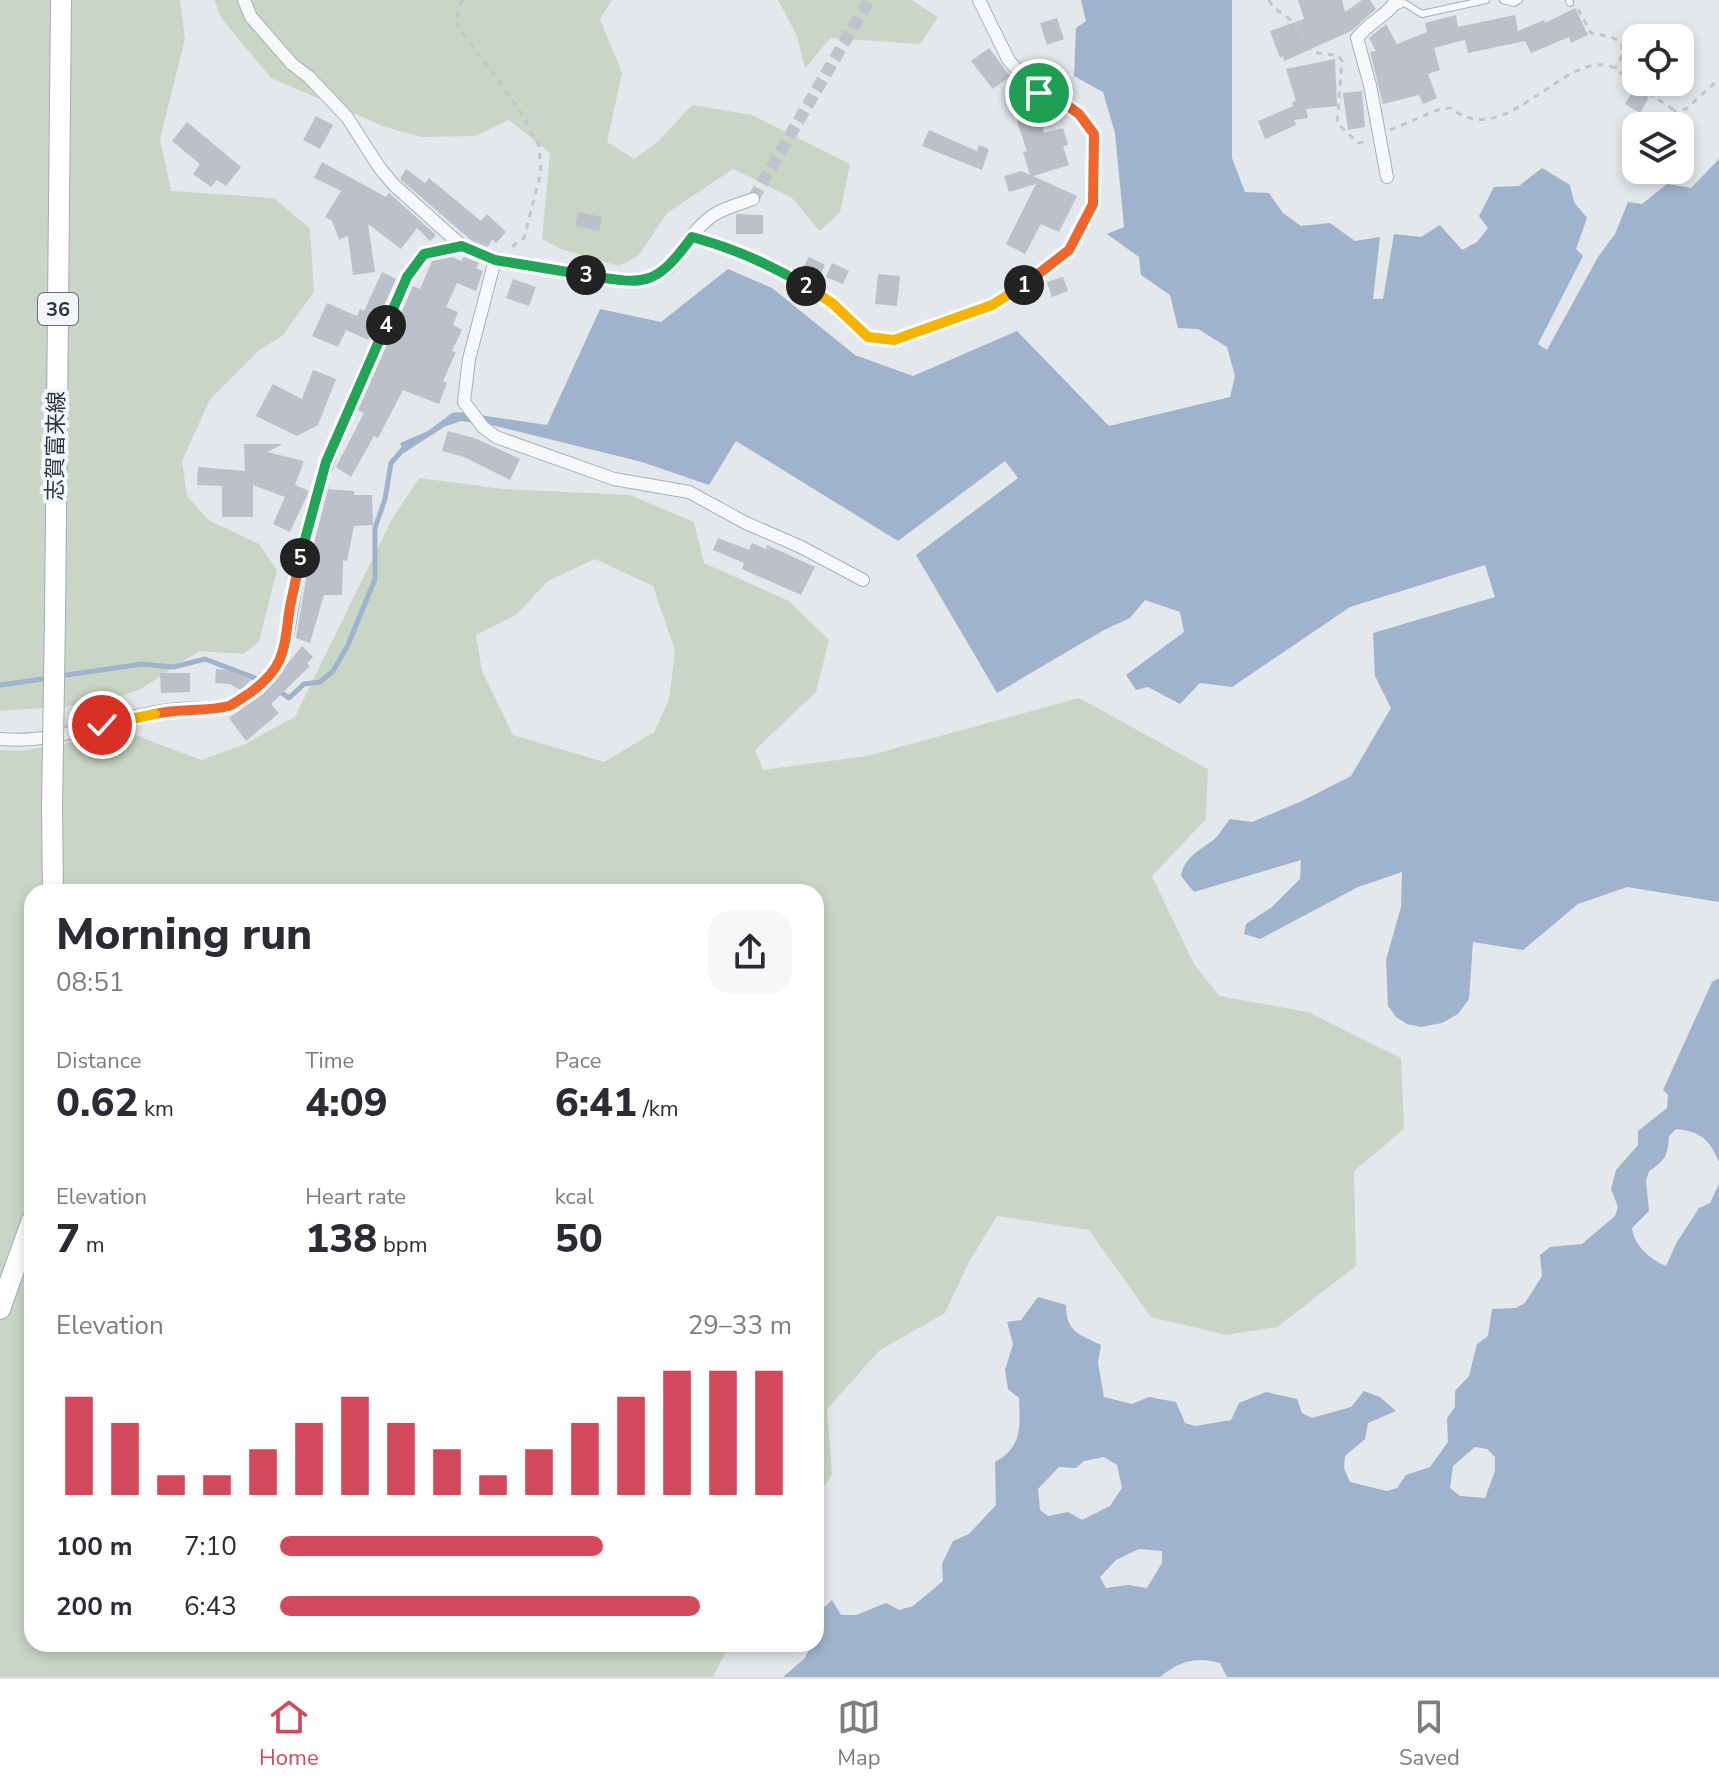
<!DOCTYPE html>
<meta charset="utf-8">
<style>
body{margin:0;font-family:"Nunito Sans","Noto Sans JP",sans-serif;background:#f7f7f7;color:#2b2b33;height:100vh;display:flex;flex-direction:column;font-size:30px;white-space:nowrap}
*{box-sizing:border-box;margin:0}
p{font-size:26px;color:#7c7c81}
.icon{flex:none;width:44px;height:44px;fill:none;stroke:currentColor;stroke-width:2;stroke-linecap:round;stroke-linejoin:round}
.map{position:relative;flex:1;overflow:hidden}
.drawer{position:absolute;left:24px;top:884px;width:800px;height:768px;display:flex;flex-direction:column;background:#fff;border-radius:24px;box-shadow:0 4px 12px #0003}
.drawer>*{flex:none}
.fabs{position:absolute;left:1622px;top:24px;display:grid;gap:16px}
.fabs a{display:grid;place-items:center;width:72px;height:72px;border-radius:16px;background:#fff;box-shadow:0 4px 12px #0003;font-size:40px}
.pin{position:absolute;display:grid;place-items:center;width:68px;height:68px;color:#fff;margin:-34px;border:4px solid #fff;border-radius:50%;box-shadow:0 2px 8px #0007}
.km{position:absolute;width:40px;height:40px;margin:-20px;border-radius:50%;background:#222;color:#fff;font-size:22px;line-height:40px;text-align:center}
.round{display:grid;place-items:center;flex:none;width:84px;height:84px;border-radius:24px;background:#f7f7f7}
.headline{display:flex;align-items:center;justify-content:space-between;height:136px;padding:0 32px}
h1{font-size:44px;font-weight:800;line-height:60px}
.metrics{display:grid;grid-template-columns:repeat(3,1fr);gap:12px;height:136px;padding:8px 32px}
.metrics div{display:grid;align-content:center}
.metrics b{font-size:40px;font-weight:800}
.metrics small{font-size:22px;font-weight:400}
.metrics p{font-size:22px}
.chart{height:224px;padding:16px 32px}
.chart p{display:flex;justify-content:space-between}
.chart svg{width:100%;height:144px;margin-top:8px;stroke:#d1495b;stroke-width:6}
ul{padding:0 32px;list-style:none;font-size:26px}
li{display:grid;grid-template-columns:128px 96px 1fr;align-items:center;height:60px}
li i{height:20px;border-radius:10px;background:#d1495b}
.tab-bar{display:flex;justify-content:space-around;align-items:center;height:112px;border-top:2px solid #e1e1e2;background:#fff;font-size:22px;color:#7c7c81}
.tab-bar a{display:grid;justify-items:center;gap:4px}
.tab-bar .active{color:#d1495b}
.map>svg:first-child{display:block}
</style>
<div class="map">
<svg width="1719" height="1677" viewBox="0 0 1719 1677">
<rect width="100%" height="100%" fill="#e4e7ec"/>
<g fill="#c9d6c5" fill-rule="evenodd">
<polygon points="0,0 180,0 185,39 160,139 171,191 274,198 310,229 314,292 282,336 258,351 210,399 182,461 187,496 208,520 259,544 277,570 259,642 243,654 199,651 141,689 97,704 0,711"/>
<polygon points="214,0 612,0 600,19 622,73 607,142 634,159 658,142 692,105 752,115 850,164 840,212 820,231 792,198 733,169 667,213 639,255 619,266 561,249 542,239 550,153 509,120 475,136 422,137 385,127 271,78 222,19"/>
<polygon points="778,0 911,0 938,17 920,44 830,38 805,69 797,36"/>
<path d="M419 478 503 489 630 495 694 522 704 563 789 601 829 640 816 692 755 750 763 770 867 756 1079 698 1208 769 1206 819 1152 876 1194 964 1219 996 1308 1012 1401 1058 1404 1129 1354 1171 1356 1266 1277 1327 1226 1335 1151 1317 1089 1230 997 1216 969 1262 945 1313 880 1350 827 1409 832 1474 816 1499V892H32V1644H730L713 1677H0V750L21 751 130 733 201 760 243 745 295 717 392 519ZM595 559 653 586 675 651 669 700 654 732 604 762 513 735 482 671 476 635 516 615 548 581Z"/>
</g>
<g fill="#9fb4cc" fill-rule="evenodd">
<path d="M1081 0H1232V158L1245 192 1269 193 1283 213 1301 226 1330 223 1355 241 1380 237 1373 299H1383L1394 234 1421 237 1440 225 1462 250 1477 242 1488 228 1479 216 1494 187 1519 186 1542 168 1570 185 1574 202 1587 218 1576 249 1583 256 1538 344 1547 350 1598 257 1615 234 1628 202 1642 204 1667 184 1691 188 1719 159V902L1627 887 1578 904 1523 950 1473 942 1469 999 1458 1014 1442 1023 1421 1027 1407 1024 1396 1017 1388 1006 1386 960 1401 907 1402 872 1358 887 1260 939 1244 934 1246 924 1272 907 1300 879 1301 860 1194 892 1181 876C1184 858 1198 851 1212 841 1219 836 1224 826 1230 819L1252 822 1302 801 1351 776 1391 708 1375 676 1373 633 1495 597 1485 565 1350 607 1232 687 1200 683 1180 704 1148 687 1136 690 1126 675 1184 632 1180 612 1145 600 1130 618 1104 630 997 693 916 555 1018 478 1005 461 898 541 736 441 709 485 642 462 492 425 461 421 444 427 404 453 400 443 428 431 452 413 458 412 547 425 600 309 661 322 728 269 772 288 855 355 913 376 1017 331 1109 426 1230 397 1235 376 1227 347 1198 329 1178 328 1170 295 1141 275 1139 257 1107 234 1124 227 1115 133 1103 92 1074 76 1076 28 1086 21Z"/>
<path d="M1719 978V1162C1710 1140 1700 1131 1676 1129L1669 1136C1668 1155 1665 1161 1649 1171L1646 1181 1649 1211 1632 1228C1634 1246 1651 1260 1666 1266L1677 1242 1699 1208 1710 1203 1719 1184V1677H1227L1220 1663C1195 1656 1179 1662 1160 1677H783L805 1658 812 1644H816V1615L832 1600 841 1615H856L886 1603 899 1610 913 1606 943 1581 942 1564 953 1541 969 1534 996 1505 995 1462C1023 1447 1020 1426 1019 1398L1008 1389 1005 1370 1013 1344 1007 1322 1021 1320 1038 1297 1066 1305C1066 1332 1079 1334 1101 1345L1098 1363 1104 1397 1132 1404 1149 1397 1176 1402 1185 1423 1195 1426 1231 1420 1239 1403 1266 1392 1297 1399 1302 1413 1312 1418 1351 1407 1364 1391 1380 1397 1396 1411 1368 1423 1365 1439 1345 1456 1344 1468 1350 1482 1387 1491 1397 1488 1406 1475 1430 1467 1448 1442 1447 1418 1455 1407V1391L1469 1376 1477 1344 1488 1336 1492 1309 1516 1308 1525 1303 1542 1276 1540 1255 1550 1247 1582 1244 1615 1216 1618 1207 1611 1189 1616 1170 1638 1145V1131L1667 1108 1668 1095 1663 1090 1712 982ZM1475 1447 1487 1449 1495 1457V1471L1485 1498 1460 1496 1450 1488 1453 1466ZM1104 1457 1117 1465 1122 1488 1110 1506 1082 1520 1068 1512 1048 1516 1040 1510 1038 1489 1059 1467 1076 1468 1084 1461ZM1139 1549 1162 1551V1563L1147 1588 1128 1585 1106 1588 1100 1577 1116 1560Z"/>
</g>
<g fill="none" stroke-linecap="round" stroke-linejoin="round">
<g stroke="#9fb4cc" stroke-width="5">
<polyline points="60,676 142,664 174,667 205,659 260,680"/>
<polyline points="0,685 50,678"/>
<polyline points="279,691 289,698 304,684 320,682 333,671 348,645 375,579 375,528 385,499 391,463 405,447"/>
</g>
</g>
<g fill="#bbc0ca">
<polygon points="1298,0 1342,0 1345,12 1362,0 1370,0 1376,9 1351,31 1284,61 1283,56 1280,58 1270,31 1304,19"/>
<polygon points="1575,8 1588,35 1571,43 1569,37 1531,53 1525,41 1468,53 1465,40 1434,48 1440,70 1428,74 1437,98 1423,104 1419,95 1383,104 1370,52 1376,51 1369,38 1386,24 1397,44 1427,32 1425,23 1456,15 1458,27 1515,15 1518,31 1544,20 1545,23"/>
<polygon points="1057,18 1064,39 1047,45 1040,23"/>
<polygon points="989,48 1010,76 993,89 971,61"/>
<polygon points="1335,59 1337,106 1306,109 1308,118 1294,120 1296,125 1265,139 1258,121 1293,106 1292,102 1296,101 1286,69"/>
<polygon points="1634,89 1649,97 1640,113 1625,104"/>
<polygon points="1362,91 1365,127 1348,130 1343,93"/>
<polygon points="1039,114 1044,133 1063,128 1068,145 1063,146 1069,165 1033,176 1077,196 1059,232 1041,224 1025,254 1006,244 1036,184 1009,192 1004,176 1021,171 1030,175 1023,152 1027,151 1017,121"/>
<polygon points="316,116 333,125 320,149 303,140"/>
<polygon points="187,122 241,167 226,186 217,180 211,187 193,174 200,164 172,141"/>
<polygon points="929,130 977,151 979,145 989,149 982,170 922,146"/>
<polygon points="322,162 386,197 389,193 436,235 430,241 417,228 401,249 368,224 375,272 353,275 348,236 339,240 332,221 325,217 341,191 314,178"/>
<polygon points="406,169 425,183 429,178 481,221 487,214 506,232 496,243 492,239 488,247 472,241 400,179"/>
<polygon points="578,212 602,217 599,231 575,226"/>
<polygon points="736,214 763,215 763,234 736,234"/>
<polygon points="452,257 461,261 464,257 479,263 476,268 483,271 476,291 457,283 446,307 458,312 453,325 462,330 452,351 456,352 443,381 447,383 439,404 403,390 378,438 374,436 351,477 336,467 364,413 358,410 413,286 420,289 432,261"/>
<polygon points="809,257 825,265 819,278 802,269"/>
<polygon points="832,263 849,271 843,284 826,277"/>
<polygon points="382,272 396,279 368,340 346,330 338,347 312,336 327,303 357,316 360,309 364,311"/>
<polygon points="878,274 900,276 897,306 875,304"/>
<polygon points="1063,277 1068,291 1052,297 1047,282"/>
<polygon points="513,279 536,287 529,306 506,298"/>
<polygon points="313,370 336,379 318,425 297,436 256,416 273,384 302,399"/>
<polygon points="448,431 477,439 520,459 510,480 464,457 442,451"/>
<polygon points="244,444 283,444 267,452 304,461 295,485 309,491 290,532 273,524 285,497 253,485 253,517 222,517 222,486 197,485 198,467 245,471"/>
<polygon points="328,489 354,491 354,495 372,495 373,525 354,526 347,561 343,560 342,595 324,595 310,643 296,638 308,567"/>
<polygon points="718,538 749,550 752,543 766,549 767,545 815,567 801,595 742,569 744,563 713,550"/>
<polygon points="302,646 313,657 307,663 310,666 271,704 279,713 246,741 229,718 263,694"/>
<polygon points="216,669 228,670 251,680 241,690 229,684 215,683"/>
<polygon points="160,673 190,673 190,692 161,693"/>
</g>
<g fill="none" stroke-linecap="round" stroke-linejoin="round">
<polyline stroke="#bfc3cb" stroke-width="12" stroke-dasharray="12 6" stroke-linecap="butt" points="753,199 869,0"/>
<g stroke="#a9aeb7" stroke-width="8">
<g id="lane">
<polyline points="1503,0 1514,3 1519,0"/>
<polyline points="1569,0 1570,3"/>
<polyline points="1396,7 1404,3 1422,14 1486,0"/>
</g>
</g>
<g stroke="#a9aeb7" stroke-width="14">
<g id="street">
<path d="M244 0 251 17 292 64 309 77 347 117 379 167 394 185 462 246 495 260 620 280C684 283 671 246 712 216 723 208 740 204 753 199"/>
<path d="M1387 177 1370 85 1357 38C1368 23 1391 13 1396 0"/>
<polyline points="692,237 724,246 779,270 832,303 868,337 894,340 992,305 1021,287 1069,250 1093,204 1094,134 1079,114 1064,103 1039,93 1009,61 979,0"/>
<polyline points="495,260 469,359 464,402 483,427 496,437 614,479 689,492 746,523 801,547 863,580"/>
<path d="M0 739C61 745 118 714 178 709 195 707 216 712 232 705 249 698 266 679 277 665 289 648 294 589 299 565 319 463 365 371 407 277L424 254 462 246"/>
</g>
</g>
<g stroke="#a3abb8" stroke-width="22">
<g id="primary">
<polyline points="55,618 61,0"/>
<polyline points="52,808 53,892"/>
<polyline points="0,1309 32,1220"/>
</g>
</g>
<g stroke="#c2c5cb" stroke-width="3" stroke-dasharray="6 6" stroke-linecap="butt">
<polyline points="462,0 455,22 517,106 539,146 541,172 524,238 510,248"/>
<path d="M1269 0C1274 11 1285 14 1293 22 1314 45 1296 53 1338 55L1342 61 1337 123 1358 143 1368 141"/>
<path d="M1578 9 1591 33C1616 37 1634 41 1615 68"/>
<polyline points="1669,126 1675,111 1686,109 1719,79"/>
<path d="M1390 130 1440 109 1451 108C1506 154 1566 45 1615 68 1620 71 1624 77 1629 80 1644 91 1660 100 1675 111"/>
</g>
<use href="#lane" stroke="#f7f8fa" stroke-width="6"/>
<use href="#street" stroke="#f7f8fa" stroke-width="12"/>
<use href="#primary" stroke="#fff" stroke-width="20"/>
<g stroke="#a3abb8" stroke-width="22" stroke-linecap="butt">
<polyline id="primary-bridge" points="52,808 55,618"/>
</g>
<use href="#primary-bridge" stroke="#fff" stroke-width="20"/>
</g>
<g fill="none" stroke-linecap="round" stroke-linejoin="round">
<g stroke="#fff" stroke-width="16">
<polyline id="split-1" points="1024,285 1069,250 1093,204 1094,134 1079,114 1064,103 1039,93"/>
</g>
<g stroke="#fff" stroke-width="16">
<polyline id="split-2" points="806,286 832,303 868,337 894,340 992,305 1024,285"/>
</g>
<g stroke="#fff" stroke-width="16">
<path id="split-3" d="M586 275C646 285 655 287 692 237 733 248 770 264 806 286"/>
</g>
<g stroke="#fff" stroke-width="16">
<polyline id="split-4" points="386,325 407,277 424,254 462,246 495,260 586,275"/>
</g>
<g stroke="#fff" stroke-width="16">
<polyline id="split-5" points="300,558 326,462 386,325"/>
</g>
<g stroke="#fff" stroke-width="16">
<path id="split-6" d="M155 714C179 708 205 712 229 706 236 703 243 697 250 693 284 668 284 651 289 613 292 595 297 576 300 558"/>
</g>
<g stroke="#fff" stroke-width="16">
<polyline id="split-7" points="102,725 155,714"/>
</g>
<use href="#split-1" stroke="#f0652b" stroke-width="10"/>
<use href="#split-2" stroke="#f5b400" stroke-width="10"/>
<use href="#split-3" stroke="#22a559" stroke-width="10"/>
<use href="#split-4" stroke="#22a559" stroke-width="10"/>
<use href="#split-5" stroke="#22a559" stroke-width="10"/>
<use href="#split-6" stroke="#f0652b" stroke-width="10"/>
<use href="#split-7" stroke="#f5b400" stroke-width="10"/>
</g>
<g text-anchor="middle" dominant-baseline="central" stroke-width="8" stroke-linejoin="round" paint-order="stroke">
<rect fill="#f4f6f9" stroke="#676e7b" stroke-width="2" x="38" y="293" width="40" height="32" rx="6"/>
<g font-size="20" font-weight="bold" fill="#2b3445">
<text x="58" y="309">36</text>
</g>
<g font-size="22" fill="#2b3445" stroke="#f4f6f9">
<text transform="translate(56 446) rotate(-89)">志賀富来線</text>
</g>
</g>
</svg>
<div class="fabs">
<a><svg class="icon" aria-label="locate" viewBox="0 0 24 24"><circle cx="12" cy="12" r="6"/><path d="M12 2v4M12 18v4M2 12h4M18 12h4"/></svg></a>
<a><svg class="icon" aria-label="layers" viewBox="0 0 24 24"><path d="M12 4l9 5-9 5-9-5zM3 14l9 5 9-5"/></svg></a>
</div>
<div class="pin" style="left:1039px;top:93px;background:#1e9e55"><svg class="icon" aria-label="arrive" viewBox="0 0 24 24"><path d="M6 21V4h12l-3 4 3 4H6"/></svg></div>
<div class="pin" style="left:102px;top:725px;background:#d93025"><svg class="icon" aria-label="check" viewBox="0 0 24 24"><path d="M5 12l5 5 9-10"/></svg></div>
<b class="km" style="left:1024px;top:285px">1</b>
<b class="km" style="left:806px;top:286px">2</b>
<b class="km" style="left:586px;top:275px">3</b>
<b class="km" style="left:386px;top:325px">4</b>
<b class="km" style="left:300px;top:558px">5</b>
<section class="drawer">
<div class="headline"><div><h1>Morning run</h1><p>08:51</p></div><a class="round"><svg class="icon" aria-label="share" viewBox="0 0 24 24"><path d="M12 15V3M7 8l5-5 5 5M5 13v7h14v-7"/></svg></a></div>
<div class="metrics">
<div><p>Distance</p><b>0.62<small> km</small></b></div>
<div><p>Time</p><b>4:09</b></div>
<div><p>Pace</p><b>6:41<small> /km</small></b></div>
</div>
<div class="metrics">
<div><p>Elevation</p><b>7<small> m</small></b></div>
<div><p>Heart rate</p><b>138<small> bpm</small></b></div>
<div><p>kcal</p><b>50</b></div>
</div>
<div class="chart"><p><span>Elevation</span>29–33 m</p>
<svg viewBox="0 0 160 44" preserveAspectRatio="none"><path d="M5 44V14M15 44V22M25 44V38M35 44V38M45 44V30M55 44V22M65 44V14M75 44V22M85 44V30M95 44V38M105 44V30M115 44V22M125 44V14M135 44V6M145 44V6M155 44V6"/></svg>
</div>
<ul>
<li><b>100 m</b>7:10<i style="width:63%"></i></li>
<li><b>200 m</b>6:43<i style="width:82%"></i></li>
</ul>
</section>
</div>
<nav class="tab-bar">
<a class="active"><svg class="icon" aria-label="home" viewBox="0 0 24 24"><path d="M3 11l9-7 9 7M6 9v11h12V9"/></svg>Home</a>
<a><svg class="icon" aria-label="map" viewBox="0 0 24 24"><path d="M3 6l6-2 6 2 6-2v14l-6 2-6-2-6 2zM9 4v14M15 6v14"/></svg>Map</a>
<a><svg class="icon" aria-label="saved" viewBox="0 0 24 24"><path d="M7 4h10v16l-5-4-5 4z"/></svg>Saved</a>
</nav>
